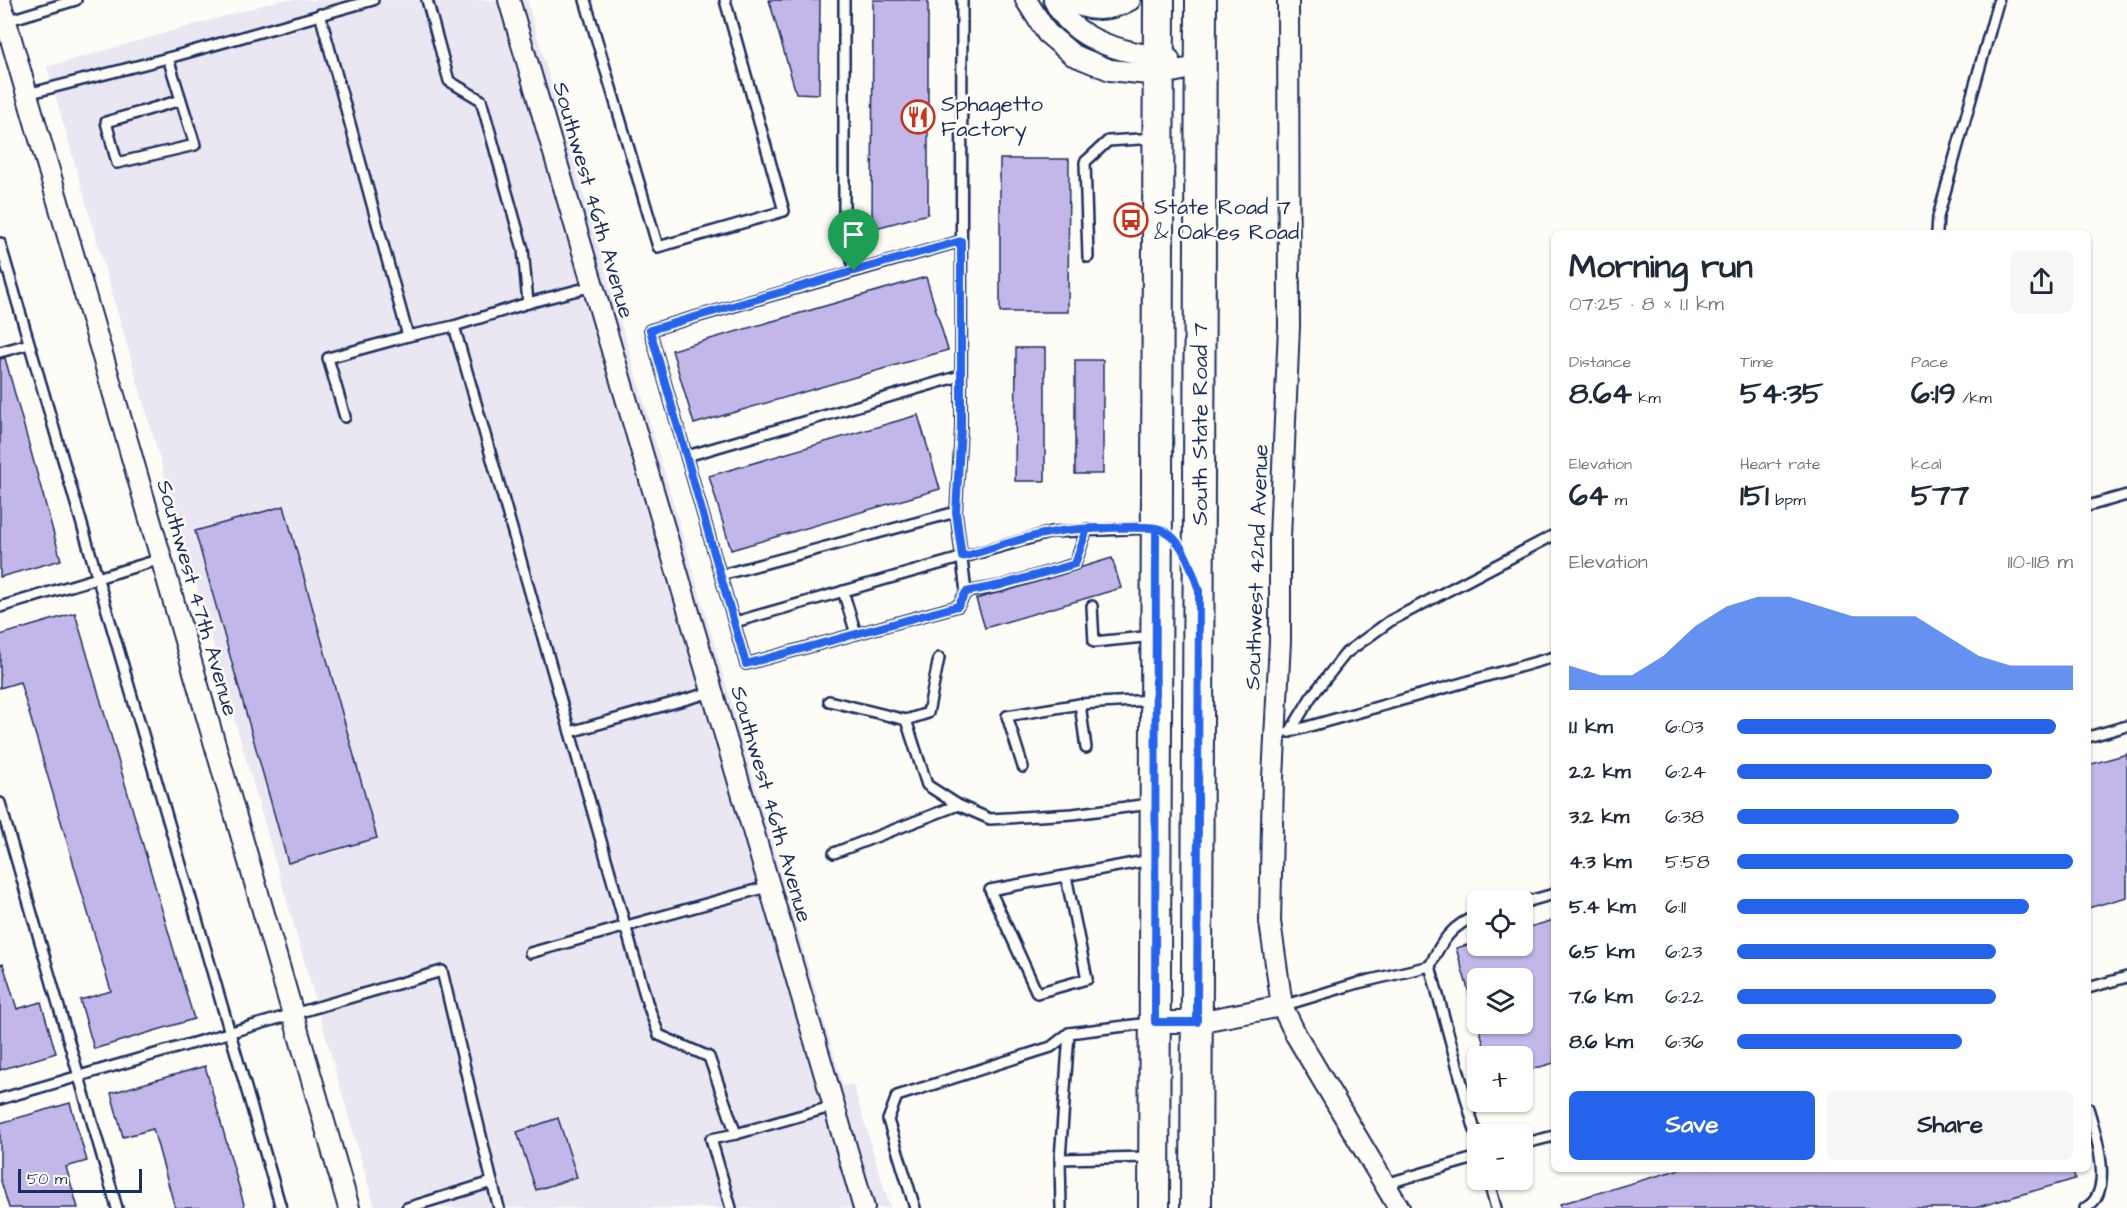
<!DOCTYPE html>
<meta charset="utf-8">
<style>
body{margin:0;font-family:"Architects Daughter",sans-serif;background:#f6f6f7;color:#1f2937;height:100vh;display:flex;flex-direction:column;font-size:22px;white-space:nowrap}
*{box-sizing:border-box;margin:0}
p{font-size:20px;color:#747a83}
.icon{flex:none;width:33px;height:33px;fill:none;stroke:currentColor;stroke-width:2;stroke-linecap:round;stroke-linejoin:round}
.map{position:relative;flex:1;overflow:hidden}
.drawer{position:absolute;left:1551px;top:230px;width:540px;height:942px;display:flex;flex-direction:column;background:#fff;border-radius:9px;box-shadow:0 2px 4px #0004}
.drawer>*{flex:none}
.controls{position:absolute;left:1467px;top:890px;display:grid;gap:12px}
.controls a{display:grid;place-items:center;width:66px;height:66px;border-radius:9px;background:#fff;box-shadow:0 2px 4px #0004;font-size:30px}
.scale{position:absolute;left:18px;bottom:15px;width:124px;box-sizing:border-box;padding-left:6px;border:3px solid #1b2f5e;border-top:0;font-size:16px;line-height:21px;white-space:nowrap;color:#1b2f5e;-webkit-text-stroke:4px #fdfcf7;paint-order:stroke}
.pin{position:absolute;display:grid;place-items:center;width:51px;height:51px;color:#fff;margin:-62px -26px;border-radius:50% 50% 50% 0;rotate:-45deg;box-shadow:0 0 6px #0007}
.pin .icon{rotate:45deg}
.round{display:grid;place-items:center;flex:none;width:63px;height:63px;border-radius:9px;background:#f6f6f7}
.overview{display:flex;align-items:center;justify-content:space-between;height:102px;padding:0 18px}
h1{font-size:33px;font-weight:700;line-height:45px}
.figures{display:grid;grid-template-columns:repeat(3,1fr);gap:9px;height:102px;padding:6px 18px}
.figures div{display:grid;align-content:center}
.figures b{font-size:30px;font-weight:700}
.figures small{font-size:16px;font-weight:400}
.figures p{font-size:16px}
.chart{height:168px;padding:12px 18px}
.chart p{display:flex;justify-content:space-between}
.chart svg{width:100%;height:108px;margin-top:6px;fill:#2563eb;opacity:.7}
.button{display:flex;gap:12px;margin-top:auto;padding:12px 18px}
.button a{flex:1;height:69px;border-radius:9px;background:#2563eb;color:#fff;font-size:24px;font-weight:700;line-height:69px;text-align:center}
.button a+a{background:#f6f6f7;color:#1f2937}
ul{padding:0 18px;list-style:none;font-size:20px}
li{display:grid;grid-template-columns:96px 72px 1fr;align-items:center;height:45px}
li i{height:15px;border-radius:8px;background:#2563eb}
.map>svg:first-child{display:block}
</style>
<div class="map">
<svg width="2127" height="1208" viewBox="0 0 2127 1208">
<rect width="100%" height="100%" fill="#fdfcf7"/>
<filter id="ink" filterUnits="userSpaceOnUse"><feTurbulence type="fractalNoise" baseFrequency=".0167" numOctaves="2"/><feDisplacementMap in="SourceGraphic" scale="12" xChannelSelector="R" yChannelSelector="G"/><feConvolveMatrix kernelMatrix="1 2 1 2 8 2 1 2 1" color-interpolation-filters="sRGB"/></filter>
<g filter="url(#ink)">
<polygon fill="#ebe7f2" points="280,0 527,0 843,1086 853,1084 890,1208 375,1208 47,67"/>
<g fill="#c2b7e8" stroke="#1b2f5e" stroke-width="1.5">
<polygon points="769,0 820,0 819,94 796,93"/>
<polygon points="873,0 928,0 928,214 872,229"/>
<polygon points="1000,159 1069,159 1068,312 1000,312"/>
<polygon points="926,277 948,350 694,424 672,350"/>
<polygon points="1016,348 1045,348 1045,481 1015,481"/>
<polygon points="5,358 61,560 0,577 0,359"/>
<rect x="1075" y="360" width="28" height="114"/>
<polygon points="918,415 940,489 731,550 709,476"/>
<polygon points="284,506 377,838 288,863 195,531"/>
<polygon points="1112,558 1121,588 985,628 976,599"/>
<polygon points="75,613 194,1019 94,1049 80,1000 111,991 20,682 0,688 0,635"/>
<polygon points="2127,754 2127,897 2088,908 2088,765"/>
<polygon points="1554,920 1554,1063 1522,1072 1522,1056 1487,1056 1478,1023 1522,1023 1522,978 1478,978 1478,1009 1474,1010 1456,948 1478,942 1478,945 1522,945 1522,929"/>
<polygon points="3,964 17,1009 41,1002 56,1053 0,1070 0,965"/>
<polygon points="205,1066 245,1208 175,1208 153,1129 123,1137 111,1093"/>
<polygon points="70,1103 87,1161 66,1167 78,1208 9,1208 0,1178 0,1123"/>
<polygon points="558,1118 577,1177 536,1190 517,1132"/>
<polygon points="1684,1168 2072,1168 2075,1179 1975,1208 1561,1208 1560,1204"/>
</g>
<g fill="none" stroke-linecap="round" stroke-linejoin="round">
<g stroke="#1b2f5e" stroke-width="14">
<g id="lane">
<polyline points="585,0 658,247 784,211 725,0"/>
<polyline points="844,0 844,218 854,271"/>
<polyline points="320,14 408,336 454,326 528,303 523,249 481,100 449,81 427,0"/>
<polyline points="6,21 76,0"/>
<polyline points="168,58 373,0"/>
<polyline points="27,94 168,58 195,145 117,163 106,122 181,100"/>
<polyline points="1937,232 1938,217 1998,2"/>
<polyline points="961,241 650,330 746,664 958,606 966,592 956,512 961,428 962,0"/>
<polyline points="0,243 281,1208"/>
<polyline points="1088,257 1085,162 1108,141 1156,138"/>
<polyline points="528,303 593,286"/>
<polyline points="454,326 647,1002 659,1035 709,1057 736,1134 711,1139 731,1208"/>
<polyline points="0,352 29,344"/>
<polyline points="345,417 328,358 408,336"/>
<polyline points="687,456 960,376"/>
<polyline points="2088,506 2127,495"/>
<polyline points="721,575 956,512"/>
<polyline points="843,591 856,634"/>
<polyline points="966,592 1001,586 1075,564 1087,529"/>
<polyline points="1092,606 1094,642 1154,636"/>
<polyline points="0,607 161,559"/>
<polyline points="735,622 1052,532 1152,528"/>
<polyline points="829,701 906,720 927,785 958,805 990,819 1073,814 1150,804"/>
<polyline points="1080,704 1086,748"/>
<polyline points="906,720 928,713 939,658"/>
<polyline points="570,732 712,692"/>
<polyline points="1289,732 1554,657"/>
<polyline points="1290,732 1311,697 1346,653 1390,621 1554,535"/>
<polyline points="2088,737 2127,726"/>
<polyline points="1023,767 1007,716 1080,704 1154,700"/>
<polyline points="0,803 117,1208"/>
<polyline points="834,853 958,805"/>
<polyline points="1066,876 1087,979 1037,993 990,890 1150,860"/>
<polyline points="1522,903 1554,894"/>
<polyline points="530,953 770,886"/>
<path d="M1430 966C1440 943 1453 923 1478 916"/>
<polyline points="2088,988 2127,977"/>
<polyline points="1282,1006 1358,983 1430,966 1478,1142"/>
<polyline points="0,1099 442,971 492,1182 407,1208"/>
<polyline points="736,1134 834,1106"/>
<polyline points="1522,1144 1554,1136"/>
<polyline points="1060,1159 1069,1033 1149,1023"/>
<polyline points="1488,1179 1496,1208"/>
<polyline points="492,1182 499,1208"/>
<polyline points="1385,1184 1478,1157"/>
<polyline points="915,1208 888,1120 897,1096 1051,1047 1069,1033"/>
<polyline points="1061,1208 1060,1159 1149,1157"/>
<path d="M2085 1208C2116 1193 2095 1132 2088 1108"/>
</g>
</g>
<g stroke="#1b2f5e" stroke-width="24">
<g id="street">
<polyline points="509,0 864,1208"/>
<polyline points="1026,0 1047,33 1073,55 1110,70 1158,75 1201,66"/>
<path d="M1054 0C1074 44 1127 52 1169 59"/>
<path d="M1069 0C1088 12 1110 12 1130 0"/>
<polyline points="0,1 349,1208"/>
<polyline points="1282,1006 1296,1035 1399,1208"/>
<polyline points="1155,1022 1197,1022 1282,1006 1270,922 1273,778 1280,641 1280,538 1289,326 1288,0"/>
</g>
</g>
<g stroke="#1b2f5e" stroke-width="34">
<g id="primary">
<polyline points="1154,1208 1159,0"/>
<polyline points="1196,1208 1201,0"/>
</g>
</g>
<use href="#lane" stroke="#fdfcf7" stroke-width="9"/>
<use href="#street" stroke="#fdfcf7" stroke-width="20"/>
<use href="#primary" stroke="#fdfcf7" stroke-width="30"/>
</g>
</g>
<g fill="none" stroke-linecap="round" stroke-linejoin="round" filter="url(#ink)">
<g stroke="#fff" stroke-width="12">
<path id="route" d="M854 271 650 330 746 664 958 606 966 592 1001 585 1075 564 1087 529C1104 529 1142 524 1156 528 1182 534 1192 569 1199 591L1197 1022H1155L1156 528C1123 528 1089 526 1055 532 1024 536 992 549 962 557L956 512 961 428V241L854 271"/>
</g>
<use href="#route" stroke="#2563eb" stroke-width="8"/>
</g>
<defs>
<g id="restaurant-ring" transform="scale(1.725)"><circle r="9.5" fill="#fdfcf7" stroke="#c8321e" stroke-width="1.5"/><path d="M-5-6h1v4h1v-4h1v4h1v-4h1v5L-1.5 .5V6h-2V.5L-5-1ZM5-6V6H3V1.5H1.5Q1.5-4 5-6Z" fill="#c8321e"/></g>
<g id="bus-ring" transform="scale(1.725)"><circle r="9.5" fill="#fdfcf7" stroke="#c8321e" stroke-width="1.5"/><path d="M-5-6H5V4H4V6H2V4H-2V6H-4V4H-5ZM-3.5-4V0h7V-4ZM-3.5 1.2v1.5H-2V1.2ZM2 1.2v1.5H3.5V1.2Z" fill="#c8321e"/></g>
</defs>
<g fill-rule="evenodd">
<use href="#restaurant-ring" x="918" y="117"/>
<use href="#bus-ring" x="1131" y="220"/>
</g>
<g text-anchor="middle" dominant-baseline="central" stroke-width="5" stroke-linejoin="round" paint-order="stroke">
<g font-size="22" fill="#1b2f5e" stroke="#fdfcf7" text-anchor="start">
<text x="941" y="104">Sphagetto<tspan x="941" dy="25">Factory</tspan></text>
<text x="1154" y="207">State Road 7<tspan x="1154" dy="25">&amp; Oakes Road</tspan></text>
</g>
<g font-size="22" fill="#1b2f5e" stroke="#fdfcf7">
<text transform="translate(593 200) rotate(74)">Southwest 46th Avenue</text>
<text transform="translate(1200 424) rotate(-90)">South State Road 7</text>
<text transform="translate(1257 567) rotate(-88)">Southwest 42nd Avenue</text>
<text transform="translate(197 598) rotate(74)">Southwest 47th Avenue</text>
<text transform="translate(771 804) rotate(74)">Southwest 46th Avenue</text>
</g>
</g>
</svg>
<div class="controls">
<a><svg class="icon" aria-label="locate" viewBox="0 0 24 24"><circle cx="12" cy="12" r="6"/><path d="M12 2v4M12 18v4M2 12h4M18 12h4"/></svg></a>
<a><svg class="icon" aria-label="layers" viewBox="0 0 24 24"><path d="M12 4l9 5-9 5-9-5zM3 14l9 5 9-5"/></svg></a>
<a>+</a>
<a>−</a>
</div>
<div class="scale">50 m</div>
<div class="pin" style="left:854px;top:271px;background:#1e9e55"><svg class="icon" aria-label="arrive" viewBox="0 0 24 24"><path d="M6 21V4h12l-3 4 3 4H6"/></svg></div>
<section class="drawer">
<div class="overview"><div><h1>Morning run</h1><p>07:25 · 8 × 1.1 km</p></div><a class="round"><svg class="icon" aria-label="share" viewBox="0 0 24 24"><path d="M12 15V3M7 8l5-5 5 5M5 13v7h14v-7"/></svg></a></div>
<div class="figures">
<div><p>Distance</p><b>8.64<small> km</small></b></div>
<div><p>Time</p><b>54:35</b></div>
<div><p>Pace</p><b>6:19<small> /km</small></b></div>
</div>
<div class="figures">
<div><p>Elevation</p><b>64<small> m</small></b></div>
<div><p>Heart rate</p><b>151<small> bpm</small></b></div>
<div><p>kcal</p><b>577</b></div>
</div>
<div class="chart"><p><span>Elevation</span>110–118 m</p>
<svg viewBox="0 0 160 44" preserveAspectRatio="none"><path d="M0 44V34L10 38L20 38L30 30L40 18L50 10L60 6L70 6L80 10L90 14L100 14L110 14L120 22L130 30L140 34L150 34L160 34V44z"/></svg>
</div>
<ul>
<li><b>1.1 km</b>6:03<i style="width:95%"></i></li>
<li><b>2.2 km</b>6:24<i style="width:76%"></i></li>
<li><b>3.2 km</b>6:38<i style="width:66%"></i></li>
<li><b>4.3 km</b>5:58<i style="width:100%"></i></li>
<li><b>5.4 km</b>6:11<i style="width:87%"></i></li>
<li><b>6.5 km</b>6:23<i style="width:77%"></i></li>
<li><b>7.6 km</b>6:22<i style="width:77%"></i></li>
<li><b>8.6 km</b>6:36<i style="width:67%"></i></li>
</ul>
<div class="button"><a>Save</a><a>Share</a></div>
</section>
</div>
